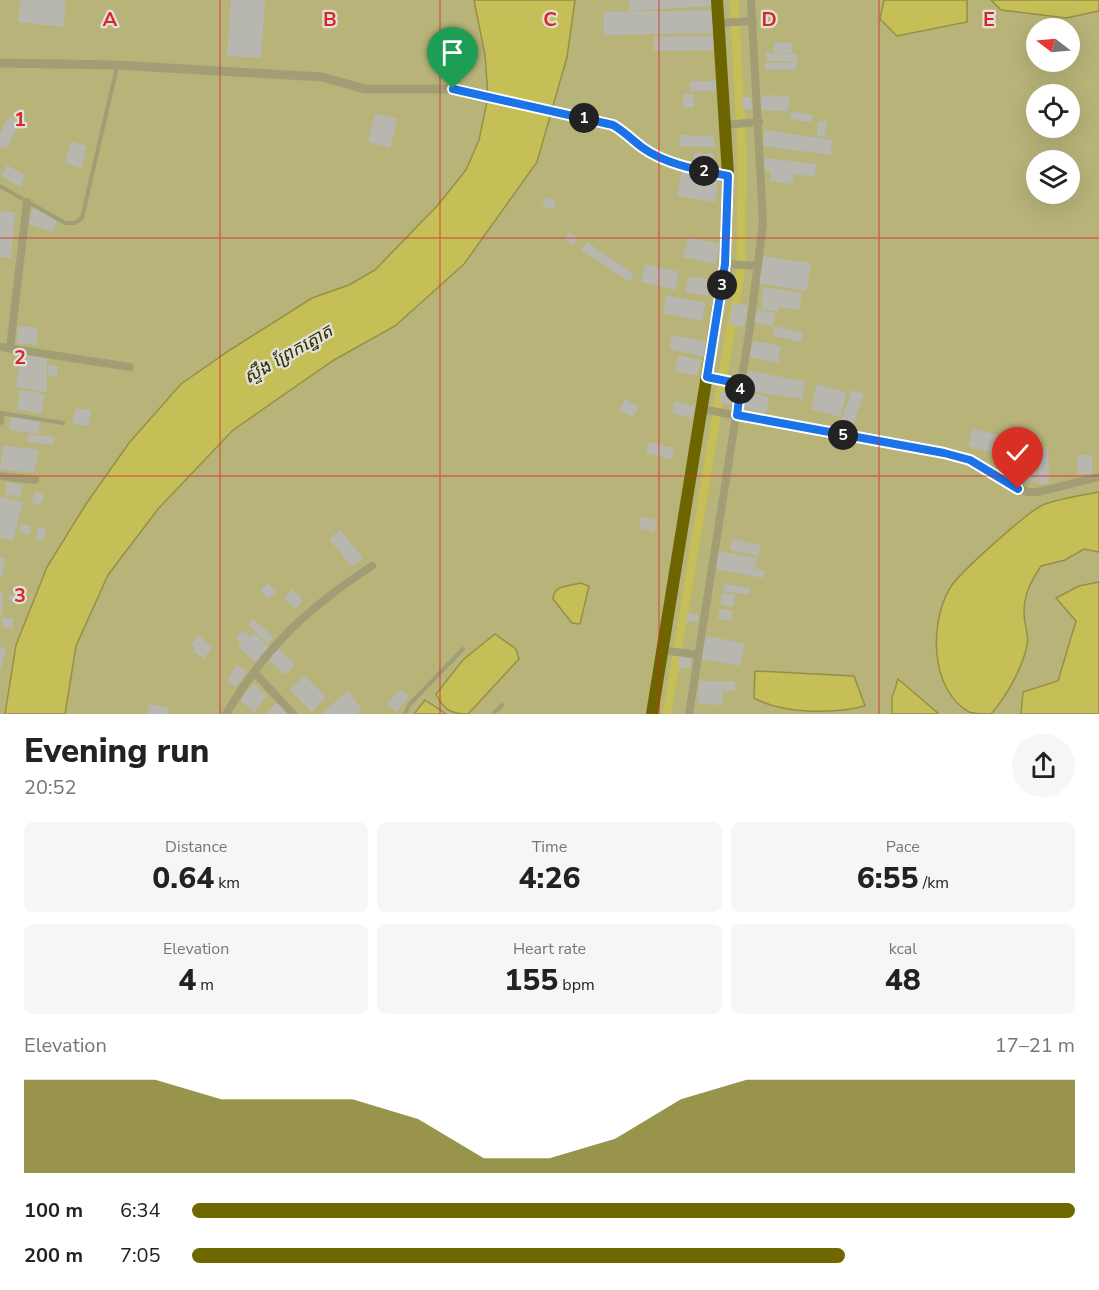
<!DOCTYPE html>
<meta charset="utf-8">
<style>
body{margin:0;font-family:"Nunito Sans","Noto Sans Khmer",sans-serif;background:#f6f6f6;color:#222;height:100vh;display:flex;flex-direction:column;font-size:22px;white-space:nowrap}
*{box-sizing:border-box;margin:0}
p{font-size:20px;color:#767676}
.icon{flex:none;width:33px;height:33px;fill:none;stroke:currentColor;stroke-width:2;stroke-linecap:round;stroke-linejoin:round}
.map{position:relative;height:714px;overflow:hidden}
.details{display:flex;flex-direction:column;background:#fff;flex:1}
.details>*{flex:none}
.needle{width:39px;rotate:286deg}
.fabs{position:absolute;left:1026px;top:18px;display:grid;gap:12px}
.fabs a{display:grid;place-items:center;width:54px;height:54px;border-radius:50%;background:#fff;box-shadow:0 6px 24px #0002;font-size:30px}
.pin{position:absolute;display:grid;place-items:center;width:51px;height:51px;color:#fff;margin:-62px -26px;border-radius:50% 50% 50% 0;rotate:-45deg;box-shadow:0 0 6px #0007}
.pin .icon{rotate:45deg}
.km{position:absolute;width:30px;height:30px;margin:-15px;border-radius:50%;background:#222;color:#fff;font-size:16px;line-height:30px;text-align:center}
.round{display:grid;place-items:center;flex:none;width:63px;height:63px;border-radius:32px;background:#f6f6f6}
.head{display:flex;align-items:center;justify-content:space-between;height:102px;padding:0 24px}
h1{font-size:33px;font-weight:800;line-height:45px}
.metrics{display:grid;grid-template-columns:repeat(3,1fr);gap:9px;height:102px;padding:6px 24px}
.metrics div{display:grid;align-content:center;border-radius:9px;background:#f6f6f6;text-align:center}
.metrics b{font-size:30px;font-weight:800}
.metrics small{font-size:16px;font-weight:400}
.metrics p{font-size:16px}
.chart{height:168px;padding:12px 24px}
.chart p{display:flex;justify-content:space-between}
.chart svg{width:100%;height:108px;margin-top:6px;fill:#6f6800;opacity:.7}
ul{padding:0 24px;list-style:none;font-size:20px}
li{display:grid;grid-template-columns:96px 72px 1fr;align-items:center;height:45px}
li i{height:15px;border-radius:8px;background:#6f6800}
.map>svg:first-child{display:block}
</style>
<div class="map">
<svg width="1099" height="714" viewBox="0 0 1099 714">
<rect width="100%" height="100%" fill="#e1e1da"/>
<path fill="#b7b379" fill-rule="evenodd" d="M0 0H1099V714H0ZM1036 28H1070V62H1036ZM1036 94H1070V128H1036ZM1036 160H1070V194H1036Z"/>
<g fill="#c6bf58" stroke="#959047" stroke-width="1.5">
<polygon points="474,0 575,0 567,57 537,162 464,264 395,326 334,360 233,430 158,509 108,575 76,646 65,714 5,714 16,645 47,567 86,504 129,443 181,384 230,350 312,298 349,285 375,270 437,206 466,170 479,140 488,97 485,55"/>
<polygon points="884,0 967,0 967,22 897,36 880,19"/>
<polygon points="991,0 1099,0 1099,11 1066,18 1001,10"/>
<path d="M1099 492V552L1084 549 1065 560 1041 566C1029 584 1021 600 1025 622 1026 629 1029 638 1027 645 1023 667 1006 697 991 714 984 714 974 714 969 712 930 690 929 623 950 588 958 574 1030 509 1045 504 1062 498 1082 495 1099 492Z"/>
<polygon points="1099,582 1099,714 1021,714 1023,692 1058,681 1076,621 1056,598 1079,586"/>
<path d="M580 583 589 586 580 624 572 623 553 599C554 584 568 587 580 583Z"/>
<path d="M495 634 516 649 519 659 468 714C451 714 444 710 436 694L463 660Z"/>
<path d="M755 671 854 676 865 706C832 714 783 714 754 698Z"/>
<polygon points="898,679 939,714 892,714 892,698"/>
<polygon points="425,700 446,714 414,714"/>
</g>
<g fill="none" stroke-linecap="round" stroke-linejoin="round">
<polyline stroke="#c6bf58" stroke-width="9" points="667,714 741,268 742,149 734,0"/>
</g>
<g fill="#b7b7b0">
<polygon points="21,0 66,0 63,27 18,22"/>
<polygon points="231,0 265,0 261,58 227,56"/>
<polygon points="629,0 711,0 711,6 629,11"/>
<polygon points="712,10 713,33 604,35 604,12"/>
<polygon points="714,36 714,50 654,51 654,37"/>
<rect x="774" y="42" width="18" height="11"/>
<polygon points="766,53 797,54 797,62 766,61"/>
<polygon points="765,63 797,63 796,70 765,70"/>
<rect x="690" y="81" width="26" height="10"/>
<rect x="683" y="94" width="11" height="13"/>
<polygon points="762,95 789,96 788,111 761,110"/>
<polygon points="742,97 751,97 752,109 742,109"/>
<polygon points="791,112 813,115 811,122 790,119"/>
<polygon points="375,113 397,119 390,148 368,142"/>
<polygon points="9,116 21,122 6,149 0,146 0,133"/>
<polygon points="818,121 827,121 825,137 817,136"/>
<polygon points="764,130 832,140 831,155 763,146"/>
<polygon points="680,135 714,136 714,147 679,146"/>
<polygon points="71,141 87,146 81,168 65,163"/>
<rect x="694" y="153" width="8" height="8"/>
<polygon points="704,153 713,153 714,162 704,163"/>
<polygon points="765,158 816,164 815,177 794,174 792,184 770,181 771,171 763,170"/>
<polygon points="7,165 26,176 20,187 1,176"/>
<polygon points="682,168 719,174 715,202 677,196"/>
<polygon points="546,197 556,202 552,210 542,205"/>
<polygon points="33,207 57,221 53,232 29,224"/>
<polygon points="0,211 15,212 11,258 0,257"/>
<polygon points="569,232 578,237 574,245 565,240"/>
<polygon points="688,237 720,244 716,264 683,257"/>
<polygon points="587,242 634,274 629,282 581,250"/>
<polygon points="763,256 811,263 807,291 759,283"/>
<polygon points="645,264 679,272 675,290 641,282"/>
<polygon points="689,276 711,280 708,296 685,292"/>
<polygon points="763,287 802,293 799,310 779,307 778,312 761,309"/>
<polygon points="666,295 706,303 702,321 663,313"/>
<polygon points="733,303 748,306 744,327 729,324"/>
<polygon points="757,310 775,313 773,326 754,322"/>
<polygon points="18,326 38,328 37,345 17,343"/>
<polygon points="775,326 803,333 801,342 773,336"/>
<polygon points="672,335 708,342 705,357 669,349"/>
<polygon points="753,341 781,346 778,363 749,357"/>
<polygon points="21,352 30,353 28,369 31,353 47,356 47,392 16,387"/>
<polygon points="678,355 701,360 697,376 675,371"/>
<polygon points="49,365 57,366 57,377 48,376"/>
<polygon points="748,371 805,381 802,399 745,390"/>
<polygon points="817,384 847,393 841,417 811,409"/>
<polygon points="20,390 45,394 42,414 17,409"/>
<polygon points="722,390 734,393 732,405 719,402"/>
<polygon points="852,390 864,394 853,426 841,421"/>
<polygon points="745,392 769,397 766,413 741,408"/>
<polygon points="625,399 639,406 633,417 619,410"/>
<polygon points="675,401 695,406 692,419 672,413"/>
<polygon points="75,409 91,410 89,426 72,424"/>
<polygon points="11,416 41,421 38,434 9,430"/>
<polygon points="973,428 1003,437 998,454 968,446"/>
<polygon points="28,434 55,437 54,445 27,442"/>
<polygon points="648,442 674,448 672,459 646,453"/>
<polygon points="1029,444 1037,444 1037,482 1028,483"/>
<polygon points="3,445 39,450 34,473 0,469"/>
<polygon points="1010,446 1019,447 1018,472 1009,471"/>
<polygon points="1038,446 1048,447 1049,484 1038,484"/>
<rect x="1077" y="455" width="15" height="19"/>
<polygon points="1027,458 1027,482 1020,482 1021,459"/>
<polygon points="7,482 22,485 20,497 5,494"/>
<polygon points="35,491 44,495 40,505 31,502"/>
<polygon points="0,497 23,502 13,541 0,538"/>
<polygon points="641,517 657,520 654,532 639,528"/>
<polygon points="21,523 31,526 29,535 19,532"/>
<polygon points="38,526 46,528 44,541 36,540"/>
<polygon points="340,530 363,558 352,567 329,539"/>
<polygon points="733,539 761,545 758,556 730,550"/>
<polygon points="718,551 757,558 755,569 765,570 763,578 715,569"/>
<polygon points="0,557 5,558 3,576 0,576"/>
<polygon points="268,583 276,592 267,599 260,590"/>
<polygon points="724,584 750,588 749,595 723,591"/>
<polygon points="293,589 303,601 295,609 284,598"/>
<polygon points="0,593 3,593 2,615 0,615"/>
<polygon points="722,593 735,594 733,607 720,605"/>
<polygon points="9,594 16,595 15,601 8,600"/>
<polygon points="720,609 733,611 731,621 718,619"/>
<polygon points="687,613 699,615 698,623 686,621"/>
<polygon points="2,618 13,618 13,628 2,627"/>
<polygon points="253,619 274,637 268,644 248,625"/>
<polygon points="243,630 250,637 254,633 269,647 255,662 238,646 241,643 236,638"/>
<polygon points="197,635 212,646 204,659 193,651 195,648 191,645"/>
<polygon points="705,636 745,643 740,666 700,659"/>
<polygon points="0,647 6,648 1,668 0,668"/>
<polygon points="279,649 295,665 285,675 268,659"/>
<polygon points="679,655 692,656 690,669 678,667"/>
<polygon points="237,665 247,671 236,687 227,681"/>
<polygon points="304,675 326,697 312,712 290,690"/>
<polygon points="699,681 735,681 735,691 723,691 723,705 698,704"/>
<polygon points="254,684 267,696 254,712 240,700"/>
<polygon points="400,689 409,697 396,712 387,704"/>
<polygon points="348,690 362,710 356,714 322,714"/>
<polygon points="277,702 289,714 267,714"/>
<polygon points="149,704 169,708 168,714 147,714"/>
</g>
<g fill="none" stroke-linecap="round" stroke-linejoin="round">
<g stroke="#a19e76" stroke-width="4">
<polyline points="0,186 65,223 75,223 82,218 117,67"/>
<polyline points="709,378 740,383"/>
<polyline points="1,413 63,423"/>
<polyline points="405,714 409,705 463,649"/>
<polyline points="493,714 502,705"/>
</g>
<g stroke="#a19e76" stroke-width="8">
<polyline points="718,23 753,21"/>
<polyline points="725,125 759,122"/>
<polyline points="725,264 758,266"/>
<polyline points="0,347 130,367"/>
<polyline points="10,348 27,202"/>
<polyline points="701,409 944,453 970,460 1028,492 1038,492 1099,477"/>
<polyline points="0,415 0,421"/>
<polyline points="0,476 35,480"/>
<polyline points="662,650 698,655"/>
<polyline points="254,672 293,714"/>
<path d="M226 714C266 647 307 608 372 566"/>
<polyline points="689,714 750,327 763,223 751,0"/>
</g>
<path stroke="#a19e76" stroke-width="9" d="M0 63 117 65 322 77 365 89H453L613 125C627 132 632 140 643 148 667 165 699 170 728 175"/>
<polyline stroke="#6d6600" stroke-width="12" points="652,714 725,264 728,175 717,0"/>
</g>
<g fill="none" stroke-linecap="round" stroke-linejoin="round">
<g stroke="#fff" stroke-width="12">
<path id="route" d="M453 89 613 125C625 132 632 140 643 148 667 165 699 170 728 176L725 264 707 377 741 384 737 415 944 453 970 460 1018 489"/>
</g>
<use href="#route" stroke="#1a73e8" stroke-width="8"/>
</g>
<path fill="none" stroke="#d62828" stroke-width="1.5" stroke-opacity="0.55" d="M220 0V714M440 0V714M659 0V714M879 0V714M0 238H1099M0 476H1099"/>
<g text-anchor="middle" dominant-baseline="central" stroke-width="4.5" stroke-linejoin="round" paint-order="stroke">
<g font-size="18" font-style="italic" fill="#322f01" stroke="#e1e1da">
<text transform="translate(288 354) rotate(-30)">ស្ទឹង ព្រែកត្នោត</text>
</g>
</g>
<g font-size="20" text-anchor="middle" font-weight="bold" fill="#d62828" stroke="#e1e1da" stroke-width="4.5" stroke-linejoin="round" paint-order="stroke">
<text x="110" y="26">A</text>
<text x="330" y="26">B</text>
<text x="550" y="26">C</text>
<text x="769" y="26">D</text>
<text x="989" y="26">E</text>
<text x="20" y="126">1</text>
<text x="20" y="364">2</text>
<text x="20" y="602">3</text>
</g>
</svg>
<div class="fabs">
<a><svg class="needle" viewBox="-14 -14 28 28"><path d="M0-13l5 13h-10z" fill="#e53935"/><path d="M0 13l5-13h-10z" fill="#767676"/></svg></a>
<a><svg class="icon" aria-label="locate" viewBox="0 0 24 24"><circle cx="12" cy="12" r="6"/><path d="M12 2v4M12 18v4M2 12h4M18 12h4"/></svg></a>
<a><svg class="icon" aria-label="layers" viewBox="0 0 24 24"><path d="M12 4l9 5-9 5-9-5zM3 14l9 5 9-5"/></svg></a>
</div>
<div class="pin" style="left:453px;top:89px;background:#1e9e55"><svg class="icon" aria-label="arrive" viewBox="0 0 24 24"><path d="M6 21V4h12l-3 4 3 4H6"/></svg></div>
<div class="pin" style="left:1018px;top:489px;background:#d93025"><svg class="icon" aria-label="check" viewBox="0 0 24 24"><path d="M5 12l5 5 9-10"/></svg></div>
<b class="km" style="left:584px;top:118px">1</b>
<b class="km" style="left:704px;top:171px">2</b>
<b class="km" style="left:722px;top:285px">3</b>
<b class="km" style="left:740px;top:389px">4</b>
<b class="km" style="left:843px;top:435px">5</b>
</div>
<section class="details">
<div class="head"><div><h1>Evening run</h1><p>20:52</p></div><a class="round"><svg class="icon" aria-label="share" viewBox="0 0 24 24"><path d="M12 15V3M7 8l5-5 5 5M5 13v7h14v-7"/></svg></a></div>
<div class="metrics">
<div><p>Distance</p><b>0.64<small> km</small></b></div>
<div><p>Time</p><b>4:26</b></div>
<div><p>Pace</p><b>6:55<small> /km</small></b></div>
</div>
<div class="metrics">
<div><p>Elevation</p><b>4<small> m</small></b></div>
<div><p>Heart rate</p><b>155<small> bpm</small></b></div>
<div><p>kcal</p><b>48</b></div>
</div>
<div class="chart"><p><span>Elevation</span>17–21 m</p>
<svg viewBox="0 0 160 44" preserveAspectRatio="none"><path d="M0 44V6L10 6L20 6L30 14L40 14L50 14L60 22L70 38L80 38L90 30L100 14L110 6L120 6L130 6L140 6L150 6L160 6V44z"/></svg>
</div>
<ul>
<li><b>100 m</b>6:34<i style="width:100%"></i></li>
<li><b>200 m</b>7:05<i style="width:74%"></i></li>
</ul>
</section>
